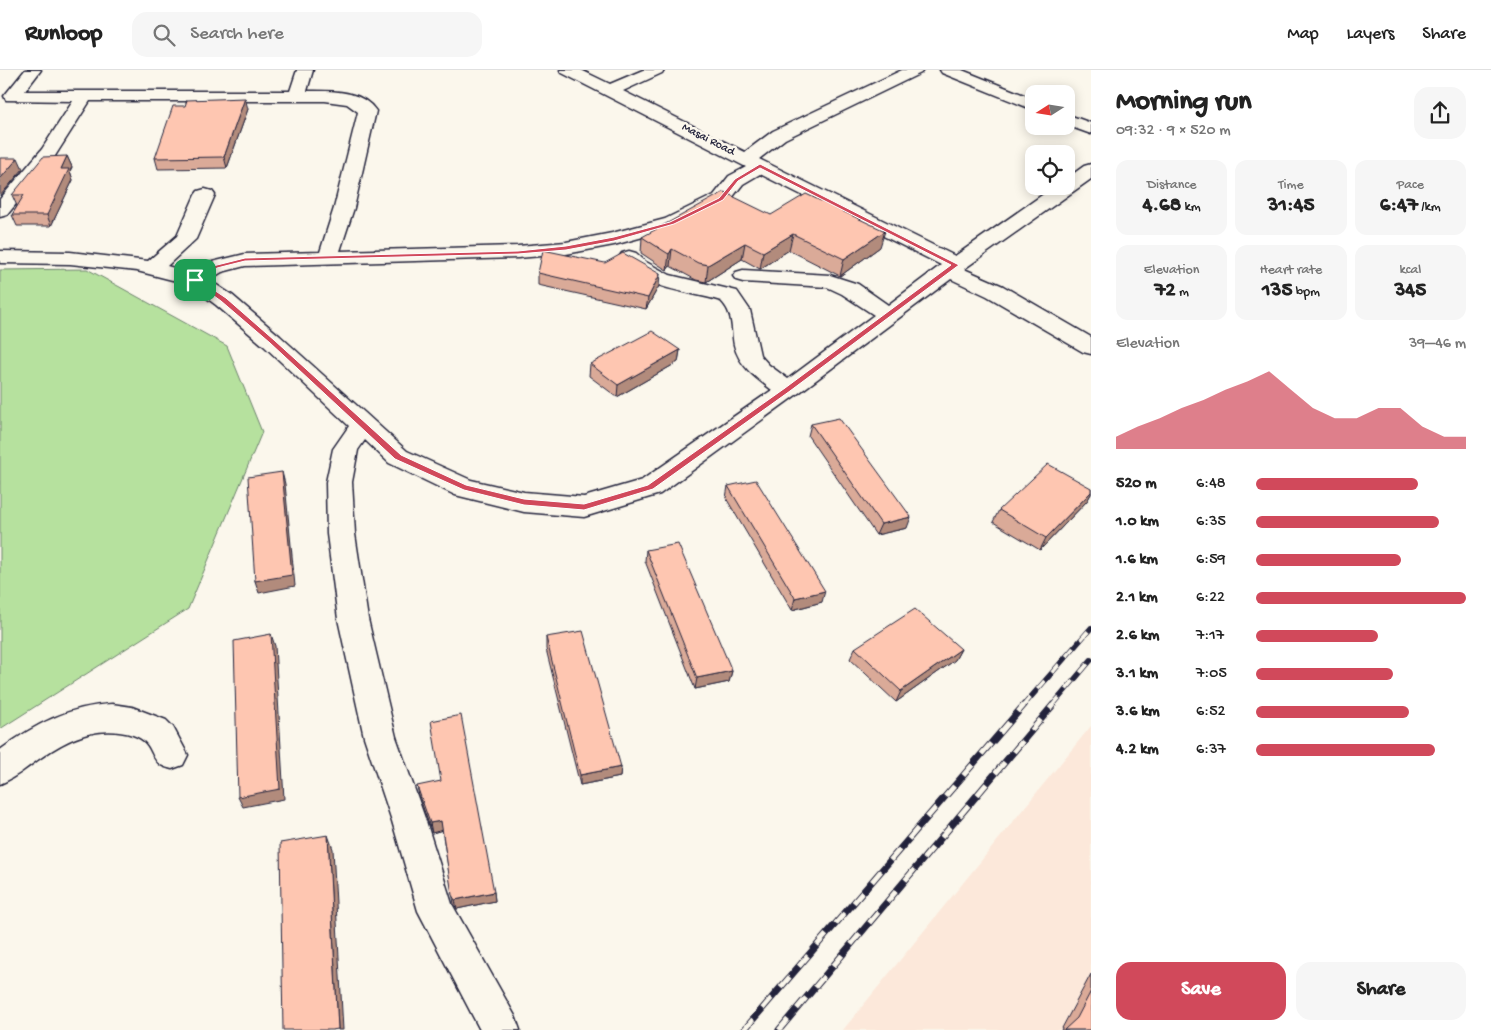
<!DOCTYPE html>
<meta charset="utf-8">
<style>
body{margin:0;font-family:"Gochi Hand",sans-serif;background:#f6f6f6;color:#222;height:100vh;display:flex;flex-direction:column;font-size:19px;white-space:nowrap}
*{box-sizing:border-box;margin:0}
p{font-size:16px;color:#767676}
.icon{flex:none;width:28px;height:28px;fill:none;stroke:currentColor;stroke-width:2;stroke-linecap:round;stroke-linejoin:round}
.map{position:relative;flex:1;overflow:hidden}
.sheet{display:flex;flex-direction:column;background:#fff;width:400px}
.sheet>*{flex:none}
.needle{width:32px;rotate:258deg}
.fabs{position:absolute;left:1025px;top:15px;display:grid;gap:10px}
.fabs a{display:grid;place-items:center;width:50px;height:50px;border-radius:10px;background:#fff;box-shadow:0 2px 12px #0003;font-size:25px}
.pin{position:absolute;display:grid;place-items:center;width:42px;height:42px;color:#fff;margin:-21px;border-radius:10px;box-shadow:0 2px 8px #0006}
.round{display:grid;place-items:center;flex:none;width:52px;height:52px;border-radius:15px;background:#f6f6f6}
.overview{display:flex;align-items:center;justify-content:space-between;height:85px;padding:0 25px}
h1{font-size:28px;font-weight:800;line-height:38px}
.metrics{display:grid;grid-template-columns:repeat(3,1fr);gap:8px;height:85px;padding:5px 25px}
.metrics div{display:grid;align-content:center;border-radius:12px;background:#f6f6f6;text-align:center}
.metrics b{font-size:21px;font-weight:800}
.metrics small{font-size:14px;font-weight:400}
.metrics p{font-size:14px}
.chart{height:140px;padding:10px 25px}
.chart p{display:flex;justify-content:space-between}
.chart svg{width:100%;height:90px;margin-top:5px;fill:#d1495b;opacity:.7}
.button{display:flex;gap:10px;margin-top:auto;padding:10px 25px}
.button a{flex:1;height:58px;border-radius:15px;background:#d1495b;color:#fff;font-size:20px;font-weight:800;line-height:58px;text-align:center}
.button a+a{background:#f6f6f6;color:#222}
ul{padding:0 25px;list-style:none;font-size:16px}
li{display:grid;grid-template-columns:80px 60px 1fr;align-items:center;height:38px}
li i{height:12px;border-radius:6px;background:#d1495b}
header{display:flex;align-items:center;gap:30px;box-sizing:border-box;height:70px;padding:0 25px;background:#fff;border-bottom:1px solid #e0e0e0}
header strong{font-size:24px}
nav{display:flex;gap:28px;margin-inline-start:auto;font-size:18px}
.search{width:350px;height:45px;background:#f6f6f6;display:flex;align-items:center;gap:12px;box-sizing:border-box;padding:0 18px;border-radius:15px;color:#767676;font-size:19px}
main{display:flex;flex:1;min-height:0}
.map>svg:first-child{display:block}
</style>
<header>
<strong>Runloop</strong>
<div class="search"><svg class="icon" aria-label="search" viewBox="0 0 24 24"><circle cx="10" cy="10" r="6"/><path d="M15 15l6 6"/></svg>Search here</div>
<nav><a>Map</a><a>Layers</a><a>Share</a></nav>
</header>
<main>
<div class="map">
<svg width="1091" height="960" viewBox="0 0 1091 960">
<rect width="100%" height="100%" fill="#fbf7ec"/>
<filter id="ink" filterUnits="userSpaceOnUse"><feTurbulence type="fractalNoise" baseFrequency=".02" numOctaves="2"/><feDisplacementMap in="SourceGraphic" scale="10" xChannelSelector="R" yChannelSelector="G"/><feConvolveMatrix kernelMatrix="1 2 1 2 8 2 1 2 1" color-interpolation-filters="sRGB"/></filter>
<g filter="url(#ink)">
<polygon fill="#fce8da" points="1091,656 1091,960 843,960"/>
<polygon fill="#b6e19e" stroke="#6c826c" points="87,199 227,276 262,362 188,539 0,659 0,200"/>
<g fill="none" stroke-linecap="round" stroke-linejoin="round">
<g stroke="#22223b" stroke-width="3">
<g id="minor">
<path d="M25 0H41L25 21H290L297 0H313L307 21C330 21 361 19 376 41L354 138 340 181 518 176 566 172 612 163 665 149 714 125 729 106 746 97 562 3 560 0H581L610 14 643 0H664L662 3 623 21 745 82 773 61 902 0H923L921 3 785 69 759 89 955 186 1055 116H1066V109L1084 96 1091 94V109L964 199 1003 216 1091 267V284L1083 282 987 226 951 209 796 325 660 424 584 447 524 442 455 425 389 393 365 370 358 380 352 412 355 464 368 549 396 667 426 751 452 834 515 946 520 960H480L418 841 392 751 364 667 338 549 327 464 326 412 333 379 349 356 264 276 216 235 188 214 137 201 70 194 0 193V181L70 182 148 191 177 166 195 125 198 121 205 119 212 121 215 125 196 169 167 196 192 203 208 193 245 184 320 182 334 138 358 42 347 34 325 31H90L55 86 7 145 0 147V129L42 79 73 31 6 30 4 26ZM760 104 941 195 888 235 858 214 830 205 743 200 736 202 733 206 736 210 743 212 827 217 842 224 874 245 788 309 769 295 760 285 750 240 737 221 670 205 646 192 636 183 629 181 622 183 619 187C641 220 686 220 721 231 734 244 731 259 734 275 739 296 756 308 772 320L642 410 584 427 524 422 471 410 407 381 280 266 232 225 209 210 222 202 245 196 518 188 566 184 614 175 679 157 728 133 743 114Z"/>
<polygon points="940,0 962,0 1034,29 1034,40 942,3"/>
<polygon points="1066,44 1091,53 1091,64 1066,55"/>
<path d="M112 634 132 637 166 650 173 657 188 685 183 695 172 699C169 698 164 697 161 695 149 687 154 672 133 665 98 654 67 669 39 689 26 698 15 708 0 714V680C34 655 69 636 112 634Z"/>
</g>
</g>
<use href="#minor" fill="#fbf7ec" fill-rule="evenodd"/>
<g stroke="#22223b" stroke-width="5.5">
<g id="rail-far1">
<polyline points="1023,636 1091,558"/>
<polyline points="1052,636 1091,590"/>
</g>
</g>
<g stroke="#22223b" stroke-width="7">
<g id="rail">
<polyline points="744,960 1024,635"/>
<polyline points="779,960 1053,635"/>
</g>
</g>
<use href="#rail-far1" stroke="#fbf7ec" stroke-width="4" stroke-dasharray="11" stroke-linecap="butt"/>
<use href="#rail" stroke="#fbf7ec" stroke-width="5" stroke-dasharray="14" stroke-linecap="butt"/>
</g>
<g fill="#daaa98" stroke="#22223b">
<polygon points="185,36 248,39 227,98 158,99 155,88"/>
<polygon points="67,86 72,97 70,101 73,110 51,156 17,156 12,145 17,136 12,125"/>
<polygon points="771,145 880,177 840,206 789,180 760,199 742,189 706,212 696,210 670,196 667,200 665,199 641,183 642,167"/>
<polygon points="538,203 659,216 646,239 538,215"/>
<polygon points="680,280 678,292 617,327 589,306 590,294"/>
<polygon points="811,354 907,458 876,465 808,366"/>
<polygon points="728,416 822,532 792,540 726,428"/>
<polygon points="1091,418 1091,424 1087,431 1040,480 993,452 999,440"/>
<polygon points="646,480 732,601 729,612 695,619 645,491"/>
<polygon points="546,567 621,697 620,707 580,715 546,579"/>
<polygon points="855,578 961,579 955,590 896,632 850,589"/>
<polygon points="417,716 494,822 495,831 457,839 454,834 442,760 432,763 419,726"/>
<polygon points="1091,904 1091,960 1061,960"/>
</g>
<g fill="#b28b7c" stroke="#22223b">
<polygon points="245,28 248,39 227,98 224,87"/>
<polygon points="67,86 72,97 70,101 73,110 51,156 47,145 61,99"/>
<polygon points="18,88 23,99 0,126 0,109"/>
<polygon points="885,161 880,177 840,206 844,189"/>
<polygon points="793,164 789,180 760,199 763,182"/>
<polygon points="745,173 742,189 706,212 708,195"/>
<polygon points="672,179 670,196 667,200 669,184"/>
<polygon points="660,204 659,216 646,239 648,228"/>
<polygon points="680,280 678,292 617,327 618,315"/>
<polygon points="282,402 285,414 295,516 259,523 255,511"/>
<polygon points="1091,422 1091,424 1087,431 1040,480 1046,468"/>
<polygon points="911,447 907,458 876,465 881,454"/>
<polygon points="825,521 822,532 792,540 795,528"/>
<polygon points="271,564 275,576 284,729 243,737 238,727"/>
<polygon points="961,579 955,590 896,632 901,621"/>
<polygon points="732,601 729,612 695,619 697,608"/>
<polygon points="621,697 620,707 580,715 580,705"/>
<polygon points="441,751 443,760 432,763 430,753"/>
<polygon points="328,765 333,779 343,960 338,960 338,959"/>
<polygon points="494,822 495,831 457,839 455,830"/>
</g>
<g fill="#fec6b1" stroke="#22223b">
<polygon points="245,28 224,87 155,88 173,36 185,36 187,30"/>
<polygon points="67,86 61,99 69,99 47,145 12,145 24,125 12,125 43,87"/>
<polygon points="0,88 18,88 0,109"/>
<polygon points="724,122 771,145 806,124 885,161 844,189 793,164 763,182 745,173 708,195 698,193 672,179 669,184 667,183 642,167"/>
<polygon points="543,180 605,193 623,183 660,204 648,228 538,203"/>
<polygon points="652,261 680,280 618,315 590,294"/>
<polygon points="839,348 911,447 881,454 811,354"/>
<polygon points="1048,394 1091,418 1091,422 1046,468 999,440"/>
<polygon points="282,402 292,505 255,511 248,407"/>
<polygon points="756,410 825,521 795,528 728,416"/>
<polygon points="678,474 732,601 697,608 646,480"/>
<polygon points="915,539 961,579 901,621 855,578"/>
<polygon points="583,561 621,697 580,705 546,567"/>
<polygon points="271,564 280,719 238,727 234,571"/>
<polygon points="461,645 494,822 455,830 452,825 441,751 430,753 417,716 441,711 431,651"/>
<polygon points="328,765 338,959 332,960 283,960 280,773"/>
<polygon points="1091,921 1091,960 1064,960 1077,948"/>
</g>
</g>
<path fill="#d1495b" stroke="#fff" fill-rule="evenodd" d="M760 94 959 195 790 321 653 419 584 440 524 435 464 420 395 389 270 273 221 231 192 210 213 196 245 188 518 181 566 176 614 167 670 152 719 128 735 109ZM760 98 951 195 785 318 648 415 584 434 524 429 466 415 401 385 274 270 226 228 199 210 217 198 245 191 518 184 566 180 614 171 674 154 723 130 738 111Z"/>
<g text-anchor="middle" dominant-baseline="central" stroke-width="5" stroke-linejoin="round" paint-order="stroke">
<g font-size="12" fill="#22223b" stroke="#fbf7ec">
<text transform="translate(708 70) rotate(27)">Masai Road</text>
</g>
</g>
</svg>
<div class="fabs">
<a><svg class="needle" viewBox="-14 -14 28 28"><path d="M0-13l5 13h-10z" fill="#e53935"/><path d="M0 13l5-13h-10z" fill="#767676"/></svg></a>
<a><svg class="icon" aria-label="locate" viewBox="0 0 24 24"><circle cx="12" cy="12" r="6"/><path d="M12 2v4M12 18v4M2 12h4M18 12h4"/></svg></a>
</div>
<div class="pin" style="left:195px;top:210px;background:#1e9e55"><svg class="icon" aria-label="arrive" viewBox="0 0 24 24"><path d="M6 21V4h12l-3 4 3 4H6"/></svg></div>
</div>
<section class="sheet">
<div class="overview"><div><h1>Morning run</h1><p>09:32 · 9 × 520 m</p></div><a class="round"><svg class="icon" aria-label="share" viewBox="0 0 24 24"><path d="M12 15V3M7 8l5-5 5 5M5 13v7h14v-7"/></svg></a></div>
<div class="metrics">
<div><p>Distance</p><b>4.68<small> km</small></b></div>
<div><p>Time</p><b>31:45</b></div>
<div><p>Pace</p><b>6:47<small> /km</small></b></div>
</div>
<div class="metrics">
<div><p>Elevation</p><b>72<small> m</small></b></div>
<div><p>Heart rate</p><b>135<small> bpm</small></b></div>
<div><p>kcal</p><b>345</b></div>
</div>
<div class="chart"><p><span>Elevation</span>39–46 m</p>
<svg viewBox="0 0 160 44" preserveAspectRatio="none"><path d="M0 44V38L10 33L20 29L30 24L40 20L50 15L60 11L70 6L80 15L90 24L100 29L110 29L120 24L130 24L140 33L150 38L160 38V44z"/></svg>
</div>
<ul>
<li><b>520 m</b>6:48<i style="width:77%"></i></li>
<li><b>1.0 km</b>6:35<i style="width:87%"></i></li>
<li><b>1.6 km</b>6:59<i style="width:69%"></i></li>
<li><b>2.1 km</b>6:22<i style="width:100%"></i></li>
<li><b>2.6 km</b>7:17<i style="width:58%"></i></li>
<li><b>3.1 km</b>7:05<i style="width:65%"></i></li>
<li><b>3.6 km</b>6:52<i style="width:73%"></i></li>
<li><b>4.2 km</b>6:37<i style="width:85%"></i></li>
</ul>
<div class="button"><a>Save</a><a>Share</a></div>
</section>
</main>
